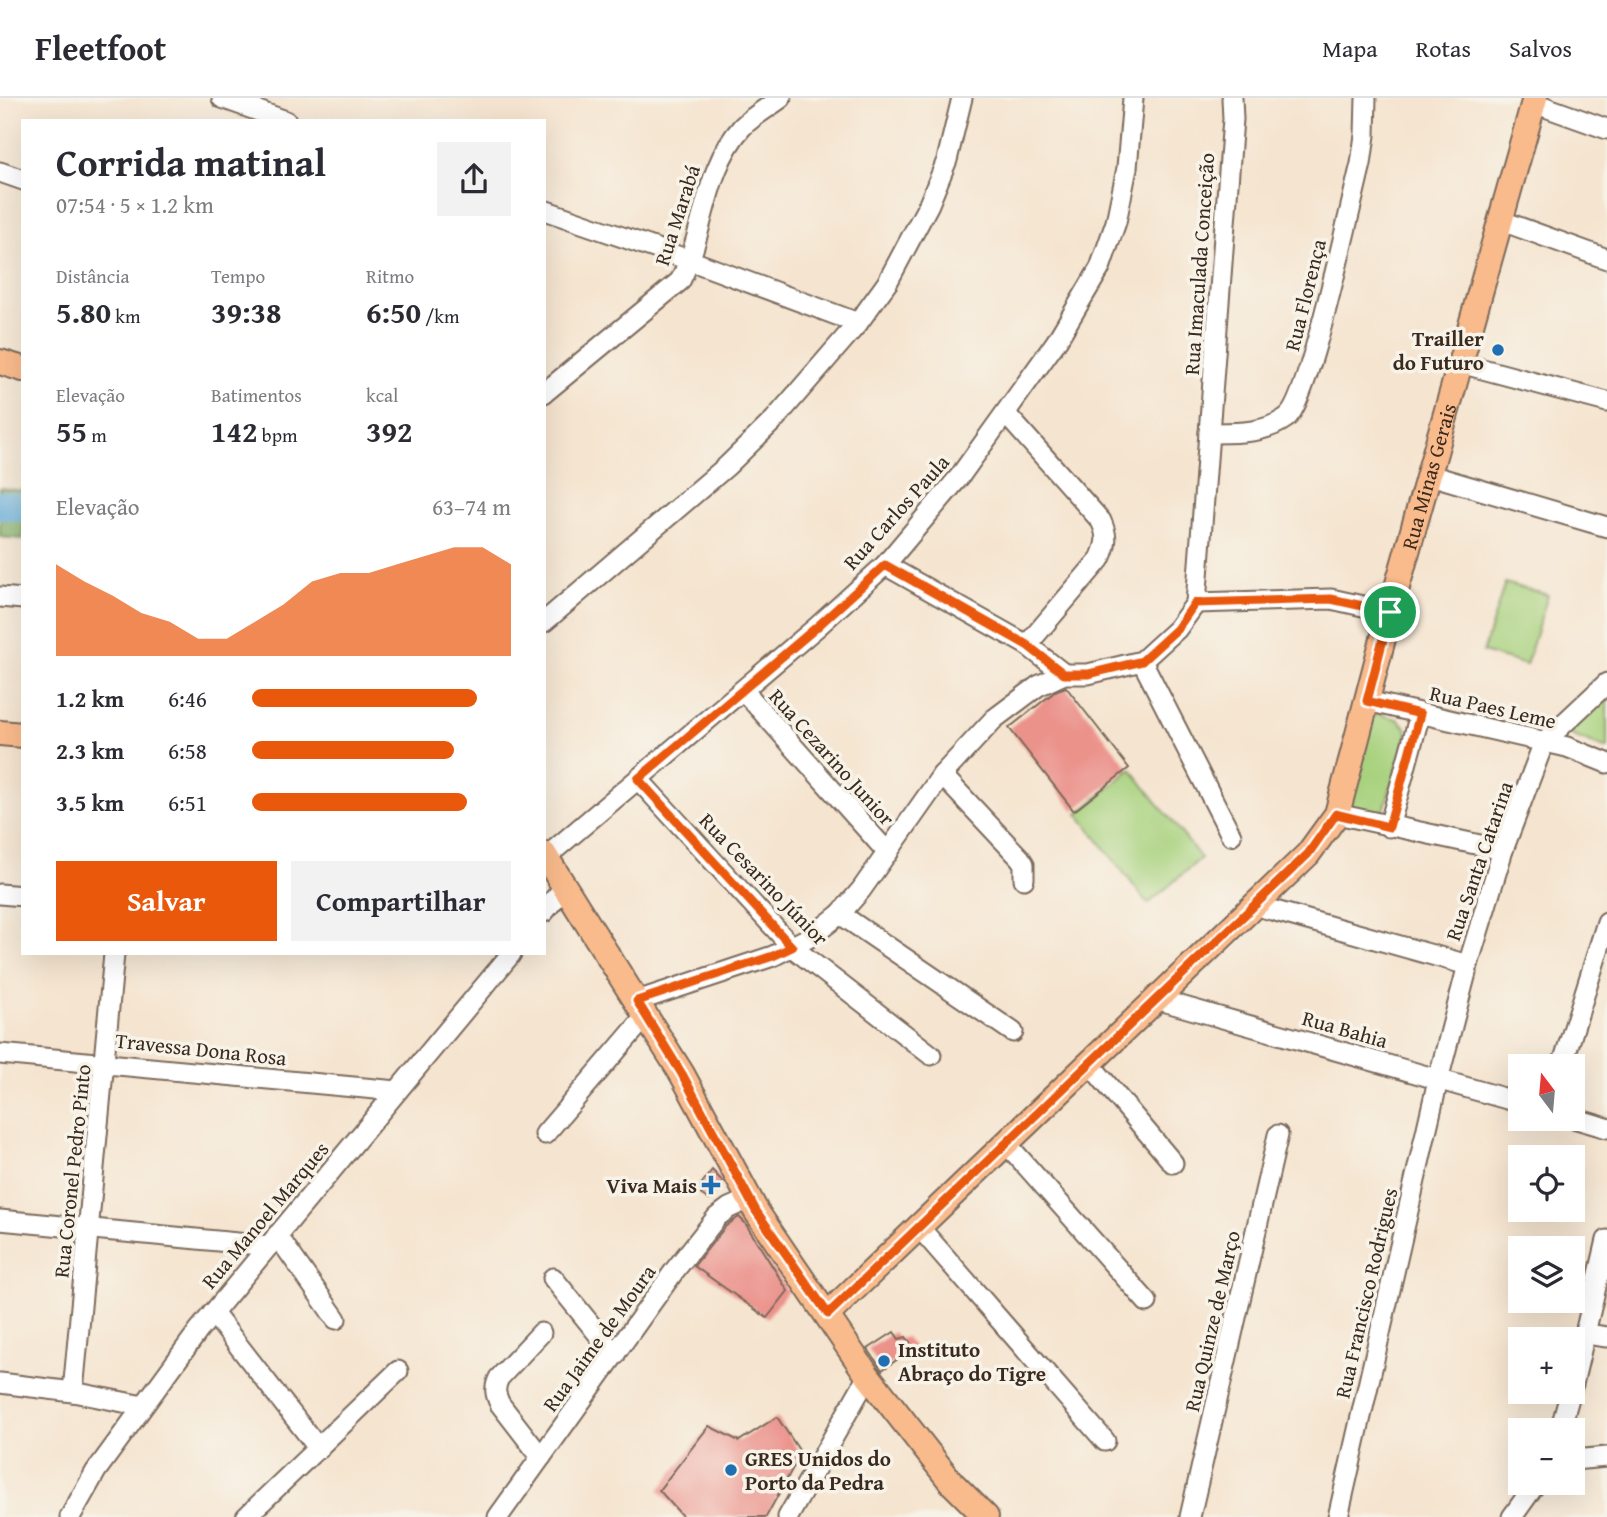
<!DOCTYPE html>
<html lang="pt">
<meta charset="utf-8">
<style>
body{margin:0;font-family:"Gentium Book Plus",serif;background:#f2f2f3;color:#2b2b33;height:100vh;display:flex;flex-direction:column;font-size:26px;white-space:nowrap}
*{box-sizing:border-box;margin:0}
p{font-size:23px;color:#7c7c81}
.icon{flex:none;width:38px;height:38px;fill:none;stroke:currentColor;stroke-width:2;stroke-linecap:round;stroke-linejoin:round}
.map{position:relative;flex:1;overflow:hidden}
.drawer{position:absolute;left:21px;top:21px;width:525px;height:836px;display:flex;flex-direction:column;background:#fff;border-radius:0px;box-shadow:0 7px 28px #0002}
.drawer>*{flex:none}
.needle{width:46px;rotate:344deg}
.tools{position:absolute;left:1508px;top:956px;display:grid;gap:14px}
.tools a{display:grid;place-items:center;width:77px;height:77px;border-radius:0px;background:#fff;box-shadow:0 7px 28px #0002;font-size:35px}
.pin{position:absolute;display:grid;place-items:center;width:60px;height:60px;color:#fff;margin:-30px;border:4px solid #fff;border-radius:50%;box-shadow:0 2px 7px #0007}
.round{display:grid;place-items:center;flex:none;width:74px;height:74px;border-radius:0px;background:#f2f2f3}
.headline{display:flex;align-items:center;justify-content:space-between;height:119px;padding:0 35px}
h1{font-size:38px;font-weight:800;line-height:52px}
.stats{display:grid;grid-template-columns:repeat(3,1fr);gap:10px;height:119px;padding:7px 35px}
.stats div{display:grid;align-content:center}
.stats b{font-size:30px;font-weight:800}
.stats small{font-size:19px;font-weight:400}
.stats p{font-size:19px}
.chart{height:196px;padding:14px 35px}
.chart p{display:flex;justify-content:space-between}
.chart svg{width:100%;height:126px;margin-top:7px;fill:#ea580c;opacity:.7}
.button{display:flex;gap:14px;margin-top:auto;padding:14px 35px}
.button a{flex:1;height:80px;border-radius:0px;background:#ea580c;color:#fff;font-size:28px;font-weight:800;line-height:80px;text-align:center}
.button a+a{background:#f2f2f3;color:#2b2b33}
ul{padding:0 35px;list-style:none;font-size:23px}
li{display:grid;grid-template-columns:112px 84px 1fr;align-items:center;height:52px}
li i{height:18px;border-radius:9px;background:#ea580c}
header{display:flex;align-items:center;gap:42px;box-sizing:border-box;height:98px;padding:0 35px;background:#fff;border-bottom:2px solid #e1e1e2}
header strong{font-size:33px}
nav{display:flex;gap:38px;margin-inline-start:auto;font-size:24px}
.map>svg:first-child{display:block}
</style>
<header>
<strong>Fleetfoot</strong>
<nav><a>Mapa</a><a>Rotas</a><a>Salvos</a></nav>
</header>
<div class="map">
<svg width="1607" height="1419" viewBox="0 0 1607 1419">
<rect width="100%" height="100%" fill="#f7f3e8"/>
<filter id="ink" filterUnits="userSpaceOnUse"><feTurbulence type="fractalNoise" baseFrequency=".0143" numOctaves="2"/><feDisplacementMap in="SourceGraphic" scale="14" xChannelSelector="R" yChannelSelector="G"/><feConvolveMatrix kernelMatrix="1 2 1 2 8 2 1 2 1" color-interpolation-filters="sRGB"/></filter>
<filter id="wash" filterUnits="userSpaceOnUse"><feTurbulence type="fractalNoise" baseFrequency=".00686" numOctaves="4" result="noise"/><feDisplacementMap in="SourceGraphic" scale="28" xChannelSelector="R" yChannelSelector="G"/><feGaussianBlur stdDeviation="1.57" result="paint"/><feColorMatrix in="noise" values="0 0 0 0 0 0 0 0 0 0 0 0 0 0 0 0 0 1.4 0 .05"/><feComposite in="paint" operator="in"/></filter>
<g filter="url(#wash)">
<rect width="100%" height="100%" fill="#f5e4cf"/>
<g fill="#a7d17d" stroke="#717e4e" stroke-width="2">
<polygon points="1505,485 1548,497 1526,567 1483,554"/>
<polygon points="1607,593 1607,651 1573,638 1566,632"/>
<polygon points="1378,616 1397,621 1406,629 1407,635 1382,719 1347,710 1371,620"/>
<polygon points="1131,671 1201,760 1148,806 1078,716"/>
</g>
<polygon fill="#85b36c" stroke="#606e45" stroke-width="2" points="0,390 23,393 23,441 0,439"/>
<g fill="none" stroke-linecap="round" stroke-linejoin="round">
<polyline stroke="#65afdd" stroke-width="28" points="0,407 23,410"/>
</g>
<g id="blocks">
<g fill="#eb928b">
<polygon points="1066,589 1129,670 1074,713 1009,630 1057,592"/>
<polygon points="712,1072 723,1084 709,1102 696,1093"/>
<polygon points="739,1119 745,1125 788,1193 767,1220 694,1168 726,1128"/>
<polygon points="894,1234 899,1241 906,1239 914,1250 882,1272 868,1251"/>
<polygon points="777,1319 801,1355 766,1419 683,1419 659,1392 709,1328 739,1343"/>
</g>
</g>
</g>
<g filter="url(#ink)">
<use href="#blocks" fill-opacity="0" stroke="#7c6b5c" stroke-width="2"/>
<g fill="none" stroke-linecap="round" stroke-linejoin="round">
<g stroke="#7c6b5c" stroke-width="23">
<g id="minor">
<polyline points="222,0 286,23"/>
<polyline points="1534,5 1607,31"/>
<polyline points="0,74 23,82"/>
<polyline points="544,112 689,162 858,225"/>
<polyline points="1502,123 1607,161"/>
<polyline points="1460,265 1607,304"/>
<path d="M544 295 680 183C706 134 703 73 742 29 753 18 769 9 781 0"/>
<path d="M1006 316 1101 423C1108 438 1107 446 1100 461L1027 547"/>
<path d="M1209 335C1235 335 1264 336 1286 320 1309 305 1351 104 1361 66L1365 37 1366 0"/>
<polyline points="1430,377 1607,429"/>
<polyline points="885,467 1027,547 1064,576"/>
<polyline points="0,499 23,501"/>
<polyline points="1196,505 1331,501 1390,514"/>
<polyline points="544,524 727,368 774,322 858,225 887,185 929,106 947,62 962,0"/>
<polyline points="1142,563 1231,737"/>
<polyline points="743,592 888,755"/>
<polyline points="1367,603 1567,649 1607,665"/>
<polyline points="942,677 1020,760 1024,766 1024,781"/>
<polyline points="638,681 792,849 931,957"/>
<polyline points="1337,716 1503,752"/>
<polyline points="1389,729 1420,616"/>
<polyline points="546,759 818,528 885,467 960,378 1056,244 1100,170 1116,124 1127,70 1133,0"/>
<polyline points="0,796 23,798"/>
<polyline points="1254,807 1468,867"/>
<polyline points="544,814 565,788"/>
<polyline points="840,816 1013,934"/>
<polyline points="1156,901 1521,1005"/>
<polyline points="637,903 773,858 812,838 840,816 861,792 942,677 994,621 1038,588 1064,576 1088,576 1142,563 1177,531 1196,505 1233,21 1232,0"/>
<polyline points="0,956 397,993"/>
<polyline points="1089,965 1173,1065"/>
<polyline points="1562,968 1607,824"/>
<polyline points="1573,1020 1607,1030"/>
<polyline points="545,1036 646,918"/>
<polyline points="1006,1045 1147,1204"/>
<polyline points="0,1122 269,1148"/>
<polyline points="919,1129 1105,1343"/>
<polyline points="277,1137 336,1221"/>
<polyline points="553,1180 615,1257"/>
<polyline points="213,1215 319,1351"/>
<path d="M541 1235 499 1280C494 1290 495 1296 500 1306L541 1359"/>
<polyline points="1586,1236 1607,1239"/>
<polyline points="0,1285 73,1294 143,1308"/>
<polyline points="1573,1286 1607,1142"/>
<polyline points="73,1294 114,856"/>
<polyline points="1560,1332 1571,1293"/>
<polyline points="1573,1362 1607,1359"/>
<polyline points="70,1419 96,1373 199,1232 511,856"/>
<polyline points="246,1419 398,1273"/>
<polyline points="498,1419 675,1172 717,1119 729,1110 749,1101"/>
<polyline points="788,1419 868,1278"/>
<polyline points="1190,1419 1278,1037"/>
<polyline points="1338,1419 1438,982 1468,867 1503,752 1544,644 1607,585"/>
<polyline points="1512,1419 1537,1384"/>
</g>
</g>
<g stroke="#7c6b5c" stroke-width="28">
<g id="major">
<polyline points="0,264 23,271"/>
<polyline points="0,635 23,637"/>
<polyline points="544,756 682,976 756,1113 868,1278 952,1385 986,1419"/>
<path id="s1" d="M828 1216 1308 756 1337 716 1390 514 1535 0"/>
</g>
</g>
<use href="#minor" stroke="#fff" stroke-width="19"/>
<use href="#major" stroke="#fabb8c" stroke-width="24"/>
</g>
</g>
<g fill="none" stroke-linecap="round" stroke-linejoin="round" filter="url(#ink)">
<g stroke="#fff" stroke-width="14">
<polygon id="route" points="885,467 1027,547 1064,576 1088,576 1142,563 1177,531 1195,505 1331,501 1390,514 1367,603 1420,616 1389,729 1336,716 1308,756 828,1216 756,1113 682,976 637,903 773,858 792,849 638,681 818,528"/>
</g>
<use href="#route" stroke="#ea580c" stroke-width="9"/>
</g>
<g fill="#1f6fb2" stroke="#f7f3e8" stroke-width="2.5">
<circle cx="1498" cy="252" r="7"/>
<path d="M707.5 1076.5h7v7h7v7h-7v7h-7v-7h-7v-7h7z"/>
<circle cx="884" cy="1263" r="7"/>
<circle cx="731" cy="1372" r="7"/>
</g>
<g text-anchor="middle" dominant-baseline="central" stroke-width="7" stroke-linejoin="round" paint-order="stroke">
<g font-size="21" fill="#3b2a1e" stroke="#f7f3e8">
<text transform="translate(677 117) rotate(-72)">Rua Marabá</text>
<text transform="translate(1199 166) rotate(-86)">Rua Imaculada Conceição</text>
<text transform="translate(1305 197) rotate(-76)">Rua Florença</text>
<text stroke="none"><textPath href="#s1" startOffset="1064">Rua Minas Gerais</textPath></text>
<text transform="translate(896 414) rotate(-48)">Rua Carlos Paula</text>
<text transform="translate(1493 609) rotate(13)">Rua Paes Leme</text>
<text transform="translate(832 659) rotate(48)">Rua Cezarino Junior</text>
<text transform="translate(1479 763) rotate(-71)">Rua Santa Catarina</text>
<text transform="translate(764 781) rotate(46)">Rua Cesarino Júnior</text>
<text transform="translate(1345 931) rotate(16)">Rua Bahia</text>
<text transform="translate(201 951) rotate(6)">Travessa Dona Rosa</text>
<text transform="translate(72 1073) rotate(-84)">Rua Coronel Pedro Pinto</text>
<text transform="translate(265 1117) rotate(-50)">Rua Manoel Marques</text>
<text transform="translate(1366 1195) rotate(-77)">Rua Francisco Rodrigues</text>
<text transform="translate(1212 1223) rotate(-77)">Rua Quinze de Março</text>
<text transform="translate(599 1240) rotate(-54)">Rua Jaime de Moura</text>
</g>
<g font-size="21" font-weight="bold" fill="#3b2a1e" stroke="#f7f3e8" text-anchor="end">
<text x="1484" y="240">Trailler<tspan x="1484" dy="24">do Futuro</tspan></text>
<text x="697" y="1087">Viva Mais</text>
<text x="898" y="1251" text-anchor="start">Instituto<tspan x="898" dy="24">Abraço do Tigre</tspan></text>
<text x="745" y="1360" text-anchor="start">GRES Unidos do<tspan x="745" dy="24">Porto da Pedra</tspan></text>
</g>
</g>
</svg>
<div class="tools">
<a><svg class="needle" viewBox="-14 -14 28 28"><path d="M0-13l5 13h-10z" fill="#e53935"/><path d="M0 13l5-13h-10z" fill="#7c7c81"/></svg></a>
<a><svg class="icon" aria-label="locate" viewBox="0 0 24 24"><circle cx="12" cy="12" r="6"/><path d="M12 2v4M12 18v4M2 12h4M18 12h4"/></svg></a>
<a><svg class="icon" aria-label="layers" viewBox="0 0 24 24"><path d="M12 4l9 5-9 5-9-5zM3 14l9 5 9-5"/></svg></a>
<a>+</a>
<a>−</a>
</div>
<div class="pin" style="left:1390px;top:514px;background:#1e9e55"><svg class="icon" aria-label="arrive" viewBox="0 0 24 24"><path d="M6 21V4h12l-3 4 3 4H6"/></svg></div>
<section class="drawer">
<div class="headline"><div><h1>Corrida matinal</h1><p>07:54 · 5 × 1.2 km</p></div><a class="round"><svg class="icon" aria-label="share" viewBox="0 0 24 24"><path d="M12 15V3M7 8l5-5 5 5M5 13v7h14v-7"/></svg></a></div>
<div class="stats">
<div><p>Distância</p><b>5.80<small> km</small></b></div>
<div><p>Tempo</p><b>39:38</b></div>
<div><p>Ritmo</p><b>6:50<small> /km</small></b></div>
</div>
<div class="stats">
<div><p>Elevação</p><b>55<small> m</small></b></div>
<div><p>Batimentos</p><b>142<small> bpm</small></b></div>
<div><p>kcal</p><b>392</b></div>
</div>
<div class="chart"><p><span>Elevação</span>63–74 m</p>
<svg viewBox="0 0 160 44" preserveAspectRatio="none"><path d="M0 44V12L10 18L20 23L30 29L40 32L50 38L60 38L70 32L80 26L90 18L100 15L110 15L120 12L130 9L140 6L150 6L160 12V44z"/></svg>
</div>
<ul>
<li><b>1.2 km</b>6:46<i style="width:87%"></i></li>
<li><b>2.3 km</b>6:58<i style="width:78%"></i></li>
<li><b>3.5 km</b>6:51<i style="width:83%"></i></li>
</ul>
<div class="button"><a>Salvar</a><a>Compartilhar</a></div>
</section>
</div>
